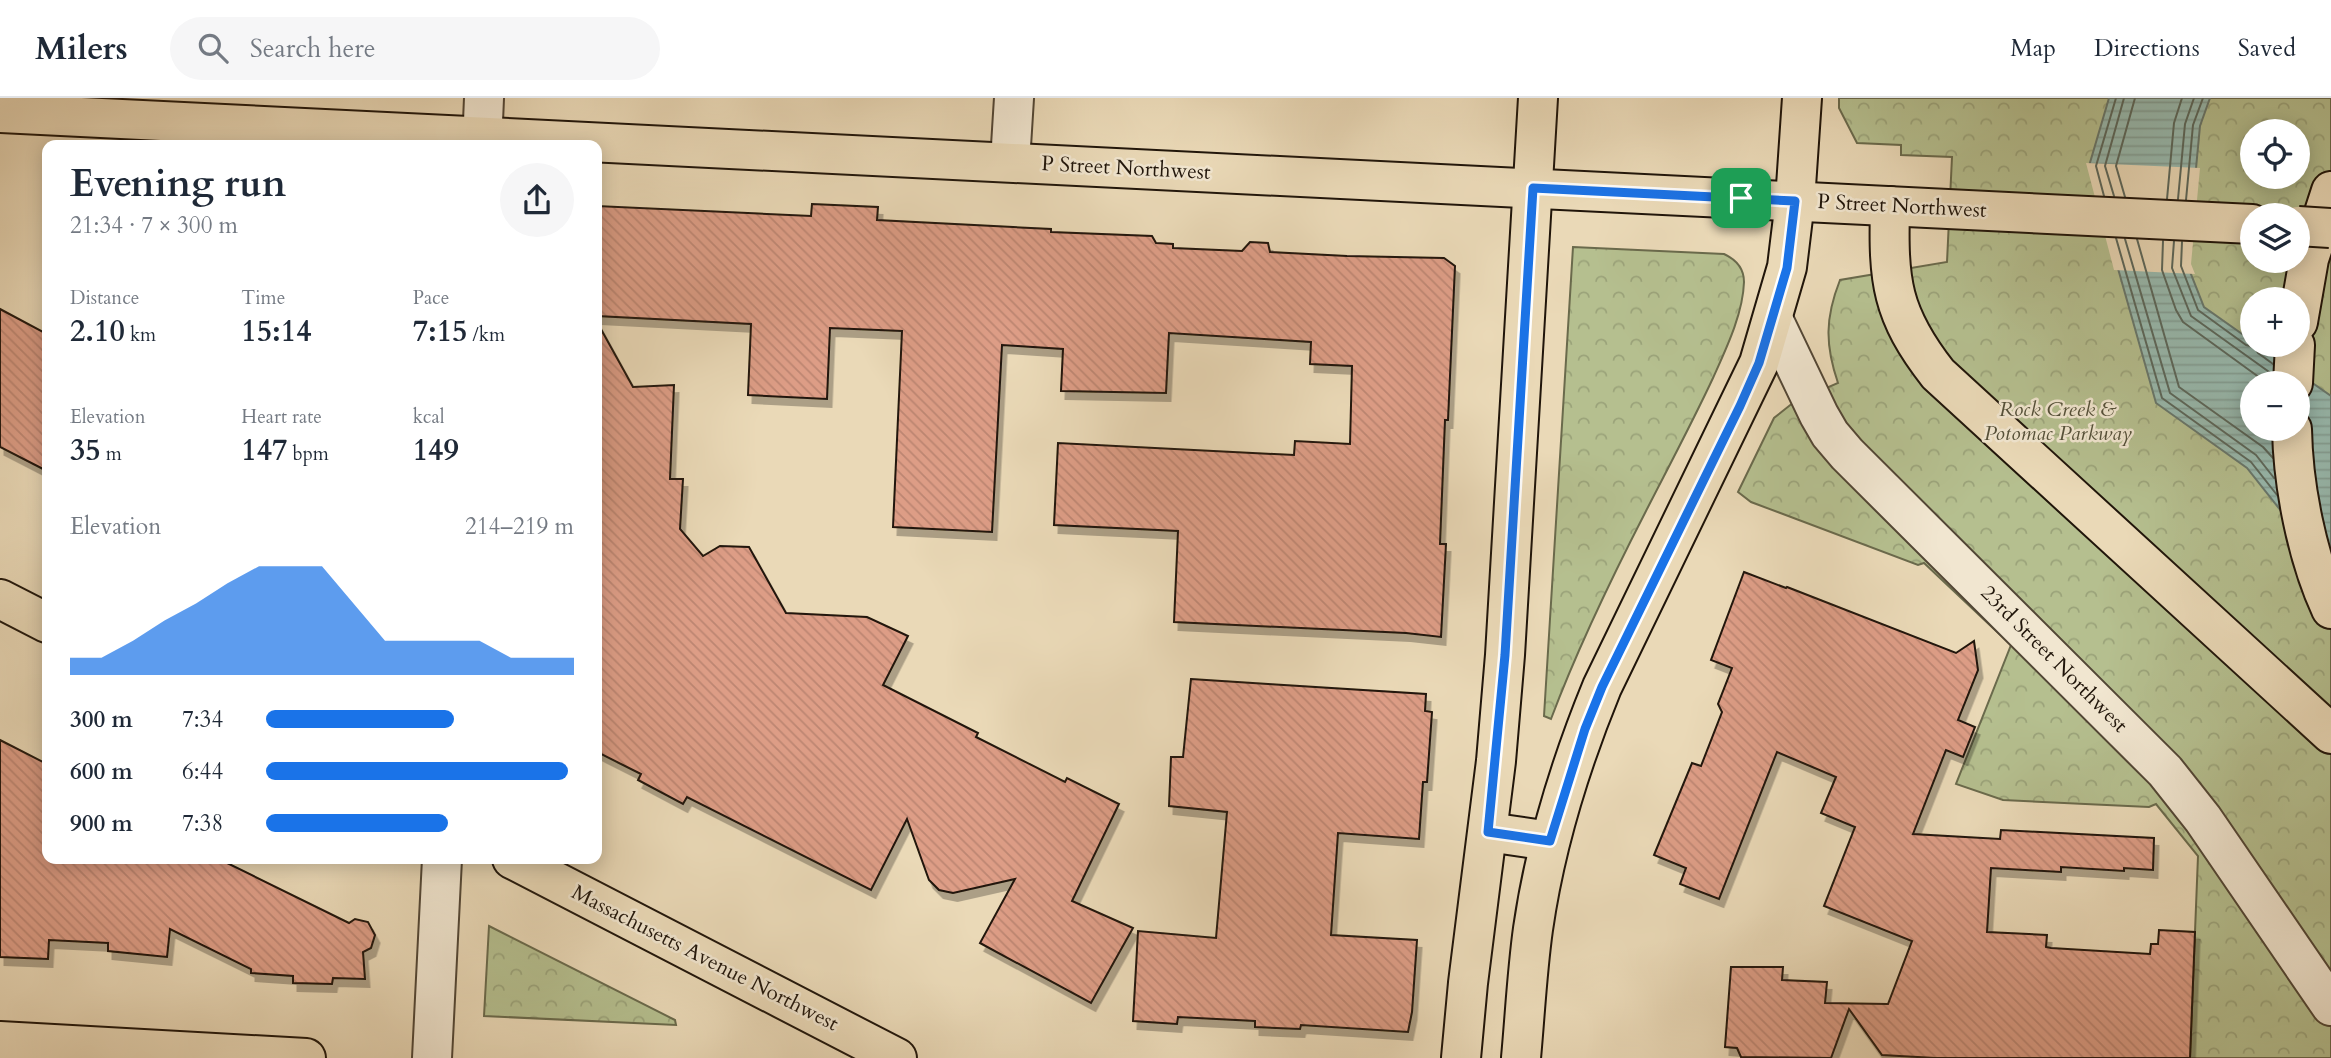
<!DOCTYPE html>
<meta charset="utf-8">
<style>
body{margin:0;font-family:Cardo,serif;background:#f6f6f7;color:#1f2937;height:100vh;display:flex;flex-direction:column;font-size:26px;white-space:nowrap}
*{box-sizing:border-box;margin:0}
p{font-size:23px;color:#747a83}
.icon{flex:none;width:38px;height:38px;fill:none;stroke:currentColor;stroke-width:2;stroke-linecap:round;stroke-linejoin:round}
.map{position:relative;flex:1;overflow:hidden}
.panel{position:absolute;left:42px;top:42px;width:560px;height:724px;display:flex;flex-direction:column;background:#fff;border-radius:14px;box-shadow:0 4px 18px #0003}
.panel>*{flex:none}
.buttons{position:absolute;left:2240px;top:21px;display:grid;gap:14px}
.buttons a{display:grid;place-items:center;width:70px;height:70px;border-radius:50%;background:#fff;box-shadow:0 4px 18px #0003;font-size:35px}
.pin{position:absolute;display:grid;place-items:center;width:60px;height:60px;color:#fff;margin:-30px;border-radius:14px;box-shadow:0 4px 10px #0006}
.round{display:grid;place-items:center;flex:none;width:74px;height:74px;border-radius:37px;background:#f6f6f7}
.summary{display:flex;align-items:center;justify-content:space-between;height:119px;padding:0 28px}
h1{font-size:38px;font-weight:700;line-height:52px}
.stats{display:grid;grid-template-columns:repeat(3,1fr);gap:10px;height:119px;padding:7px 28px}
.stats div{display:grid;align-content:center}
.stats b{font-size:30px;font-weight:700}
.stats small{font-size:19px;font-weight:400}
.stats p{font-size:19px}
.chart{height:196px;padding:14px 28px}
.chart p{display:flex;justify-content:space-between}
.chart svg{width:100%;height:126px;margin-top:7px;fill:#1a73e8;opacity:.7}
ul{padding:0 28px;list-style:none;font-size:23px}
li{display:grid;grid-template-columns:112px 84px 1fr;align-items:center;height:52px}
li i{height:18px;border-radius:9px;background:#1a73e8}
header{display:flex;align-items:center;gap:42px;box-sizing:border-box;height:98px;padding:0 35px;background:#fff;border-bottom:2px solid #e0e1e3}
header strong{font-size:33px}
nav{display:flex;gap:38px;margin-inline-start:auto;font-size:24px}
.search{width:490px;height:63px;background:#f6f6f7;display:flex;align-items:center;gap:18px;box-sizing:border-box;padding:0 24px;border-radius:38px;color:#747a83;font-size:26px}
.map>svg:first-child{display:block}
</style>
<header>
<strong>Milers</strong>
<div class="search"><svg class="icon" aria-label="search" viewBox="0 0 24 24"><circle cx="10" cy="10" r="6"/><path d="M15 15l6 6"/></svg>Search here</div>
<nav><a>Map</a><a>Directions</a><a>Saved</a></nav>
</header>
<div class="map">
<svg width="2331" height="960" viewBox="0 0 2331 960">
<defs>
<pattern id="park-crowns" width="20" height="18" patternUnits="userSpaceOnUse" patternTransform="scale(1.75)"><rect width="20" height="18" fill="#b5bf8f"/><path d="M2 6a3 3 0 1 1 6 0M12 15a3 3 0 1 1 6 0" fill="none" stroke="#9ba37a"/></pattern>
<pattern id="water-rules" width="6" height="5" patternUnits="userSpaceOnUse" patternTransform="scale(1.75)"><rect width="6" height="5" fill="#98baaf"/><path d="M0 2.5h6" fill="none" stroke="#839f95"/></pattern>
<pattern id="building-back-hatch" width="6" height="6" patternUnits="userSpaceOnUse" patternTransform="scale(1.75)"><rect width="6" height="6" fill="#dd9d86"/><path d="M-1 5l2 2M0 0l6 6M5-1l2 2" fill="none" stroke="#bd8672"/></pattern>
<filter id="shadow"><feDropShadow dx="4.5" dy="8" stdDeviation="0" flood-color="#0004"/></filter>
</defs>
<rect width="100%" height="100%" fill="#ead9b7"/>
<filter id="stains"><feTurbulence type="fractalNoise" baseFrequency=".00286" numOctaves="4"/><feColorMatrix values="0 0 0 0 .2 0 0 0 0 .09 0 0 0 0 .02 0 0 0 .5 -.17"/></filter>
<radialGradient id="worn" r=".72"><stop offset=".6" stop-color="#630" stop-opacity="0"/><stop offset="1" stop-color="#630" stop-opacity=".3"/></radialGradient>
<g fill="url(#park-crowns)" stroke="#6a6a4c" stroke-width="2" fill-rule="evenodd">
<path d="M1839 0H2331V960H2190L2198 758 2156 706 2149 709 2003 702 1956 686 2011 547 1924 465 1918 467 1751 404 1738 394 1774 320 1794 304 1838 285C1825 247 1825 220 1840 182L1947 164 1952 59 1901 57V47L1857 45 1839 10ZM2252 33H2298V79H2252ZM2252 117H2298V163H2252ZM2252 201H2298V247H2252ZM2252 285H2298V331H2252Z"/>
<path d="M1573 149 1724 156C1735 161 1744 170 1744 184 1743 216 1726 251 1713 280 1692 325 1669 368 1646 413 1611 481 1578 549 1551 621L1544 618Z"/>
<polygon points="489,828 675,922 676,927 484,918"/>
</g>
<path fill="url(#water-rules)" stroke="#68786d" stroke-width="2" fill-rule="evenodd" d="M2109 0H2210L2200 28 2187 166 2204 209 2252 243V247H2258L2331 298V476L2247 370 2156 305 2089 68ZM2252 285H2298V331H2252Z"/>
<polygon fill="#ead9b7" points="2086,65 2200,70 2191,166 2195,176 2114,172"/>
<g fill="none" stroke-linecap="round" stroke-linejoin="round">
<g stroke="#5c685c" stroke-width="2">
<polyline points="2104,98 2096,68 2116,0"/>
<polyline points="2114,98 2105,68 2124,0"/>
<polyline points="2125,99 2116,68 2135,0"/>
<polyline points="2167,101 2174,25 2182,0"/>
<polyline points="2178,101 2185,26 2194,0"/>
<polyline points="2186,102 2193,27 2203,0"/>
<polyline points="2116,140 2162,300 2251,364 2277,397"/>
<polyline points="2125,141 2170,295 2256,357 2274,380"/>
<polyline points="2137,141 2179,289 2263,349 2273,360"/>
<polyline points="2163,143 2162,172 2176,212 2183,224 2267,285"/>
<polyline points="2174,143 2172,170 2191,218 2272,276"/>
<polyline points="2182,144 2181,168 2198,212 2246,247 2254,249 2258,255 2273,266"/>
</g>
</g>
<g fill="url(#building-back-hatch)" stroke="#20150a" stroke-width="2" filter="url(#shadow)">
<polygon points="812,106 878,109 877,122 1051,131 1051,134 1152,138 1156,145 1173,146 1173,150 1242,153 1250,144 1268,145 1270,154 1347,158 1444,160 1455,168 1448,322 1445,322 1440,446 1446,446 1441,539 1406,535 1174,524 1178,433 1054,427 1058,345 1294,357 1295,343 1350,346 1352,268 1310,266 1311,244 1169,235 1166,295 1061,293 1063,251 1002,247 992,434 893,429 902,233 830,230 827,301 748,297 751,226 597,218 597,108 811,118"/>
<polygon points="0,211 47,236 47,373 0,349"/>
<polygon points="597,224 633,289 674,287 670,381 683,381 680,431 703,458 720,448 749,449 786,515 867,519 908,538 883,587 978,635 976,639 1065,684 1067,680 1119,706 1072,803 1133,830 1091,905 980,845 1015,781 953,795 939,792 929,782 907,721 871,792 687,699 683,706 638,682 641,676 597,654"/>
<polygon points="1744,474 1786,490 1787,489 1956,555 1974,543 1978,572 1958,622 1975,629 1963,659 1946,652 1913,736 2000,741 2001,732 2154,740 2153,772 2124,770 2124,773 2061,769 2061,774 1991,770 1987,834 2047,837 2046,849 2051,850 2150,856 2151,846 2158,846 2159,832 2195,834 2190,960 1935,960 1882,957 1849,911 1831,960 1741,959 1737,950 1725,949 1731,869 1783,869 1782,882 1827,884 1825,905 1888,906 1912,843 1824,808 1855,729 1821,715 1836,679 1777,654 1719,801 1680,786 1686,770 1654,757 1692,665 1701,668 1722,614 1718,606 1732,570 1711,562"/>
<polygon points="1191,581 1426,596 1425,613 1432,614 1427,684 1423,684 1419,741 1338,735 1331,837 1417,842 1412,914 1408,934 1301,927 1300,931 1255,929 1255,923 1178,919 1177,926 1133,923 1138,833 1216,840 1227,714 1169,708 1171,659 1183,659"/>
<polygon points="0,642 47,666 47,761 219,761 349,825 355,821 368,824 375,837 371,850 363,854 365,881 333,880 332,886 293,885 293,878 251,875 251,871 170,831 167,859 108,853 108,845 49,842 48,861 0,859"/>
</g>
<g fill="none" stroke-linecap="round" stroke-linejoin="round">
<g stroke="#524635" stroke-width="42">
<g id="minor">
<polyline points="482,47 484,0"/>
<polyline points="1010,64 1014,0"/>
<polyline points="1773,221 1819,317 1830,336 1847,356 2165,673 2203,721 2331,908"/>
<polyline points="432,960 442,761"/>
</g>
</g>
<g stroke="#20150a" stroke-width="42">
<g id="major">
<polyline points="0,15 2252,126"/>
<path d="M1890 108C1888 183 1891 216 1938 276L2331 636"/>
<polyline points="2298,224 2309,161 2331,93"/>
<polyline points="2293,285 2295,247"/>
<path d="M2292 331C2293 388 2307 459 2331 511"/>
<polyline points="0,501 47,525"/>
<polyline points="1488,734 1550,743"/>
<polyline points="512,761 897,960"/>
<polyline points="0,943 306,960"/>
<polyline points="1461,960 1468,885 1496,663 1505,557 1538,0"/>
<path d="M1521 960C1525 917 1527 874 1533 831 1545 748 1570 667 1602 589L1759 265 1787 169 1795 103 1802 0"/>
</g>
</g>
<use href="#minor" stroke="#f1e6d0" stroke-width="38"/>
<use href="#major" stroke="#ead9b7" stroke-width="38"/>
<g stroke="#20150a" stroke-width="42" stroke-linecap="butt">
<polyline id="major-bridge" points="2298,128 2330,130"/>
</g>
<use href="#major-bridge" stroke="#ead9b7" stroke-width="38"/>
</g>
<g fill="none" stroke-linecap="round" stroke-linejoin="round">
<g stroke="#fff" stroke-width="14">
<polygon id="route" points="1533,90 1795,103 1787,170 1759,265 1740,308 1602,589 1585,631 1550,743 1488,734 1505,557"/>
</g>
<use href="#route" stroke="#1a73e8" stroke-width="9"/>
</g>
<g text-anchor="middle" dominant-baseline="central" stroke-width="5" stroke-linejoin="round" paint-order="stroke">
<g font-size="21" fill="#20150a" stroke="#f1e6d0">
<text transform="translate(1126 70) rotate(3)">P Street Northwest</text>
<text transform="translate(1902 108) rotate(3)">P Street Northwest</text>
<text transform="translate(2054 561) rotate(45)">23rd Street Northwest</text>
<text transform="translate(705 860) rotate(27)">Massachusetts Avenue Northwest</text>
</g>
<g font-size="21" font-style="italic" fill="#545039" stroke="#f1e6d0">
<text x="2058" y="311">Rock Creek &amp;<tspan x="2058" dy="24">Potomac Parkway</tspan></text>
</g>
</g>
<rect width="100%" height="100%" filter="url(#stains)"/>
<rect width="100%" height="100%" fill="url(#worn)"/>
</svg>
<div class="buttons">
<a><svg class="icon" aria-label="locate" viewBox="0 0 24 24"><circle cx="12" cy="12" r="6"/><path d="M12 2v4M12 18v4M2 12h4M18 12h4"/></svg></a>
<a><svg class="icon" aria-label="layers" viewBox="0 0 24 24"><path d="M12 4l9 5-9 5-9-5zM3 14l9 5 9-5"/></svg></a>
<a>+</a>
<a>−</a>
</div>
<div class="pin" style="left:1741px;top:100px;background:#1e9e55"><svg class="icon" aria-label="arrive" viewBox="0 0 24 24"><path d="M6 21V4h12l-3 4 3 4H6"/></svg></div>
<section class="panel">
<div class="summary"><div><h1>Evening run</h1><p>21:34 · 7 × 300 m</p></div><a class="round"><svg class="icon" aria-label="share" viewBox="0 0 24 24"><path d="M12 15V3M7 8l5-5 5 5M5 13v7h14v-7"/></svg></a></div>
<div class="stats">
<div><p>Distance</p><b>2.10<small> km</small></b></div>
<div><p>Time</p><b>15:14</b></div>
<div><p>Pace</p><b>7:15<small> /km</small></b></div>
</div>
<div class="stats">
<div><p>Elevation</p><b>35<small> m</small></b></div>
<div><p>Heart rate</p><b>147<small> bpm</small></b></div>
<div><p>kcal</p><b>149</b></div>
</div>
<div class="chart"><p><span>Elevation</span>214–219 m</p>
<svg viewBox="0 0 160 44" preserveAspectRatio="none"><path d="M0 44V38L10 38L20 32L30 25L40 19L50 12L60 6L70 6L80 6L90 19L100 32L110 32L120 32L130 32L140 38L150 38L160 38V44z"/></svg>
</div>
<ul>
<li><b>300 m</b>7:34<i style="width:61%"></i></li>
<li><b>600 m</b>6:44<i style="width:98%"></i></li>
<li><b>900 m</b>7:38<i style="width:59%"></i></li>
</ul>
</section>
</div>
